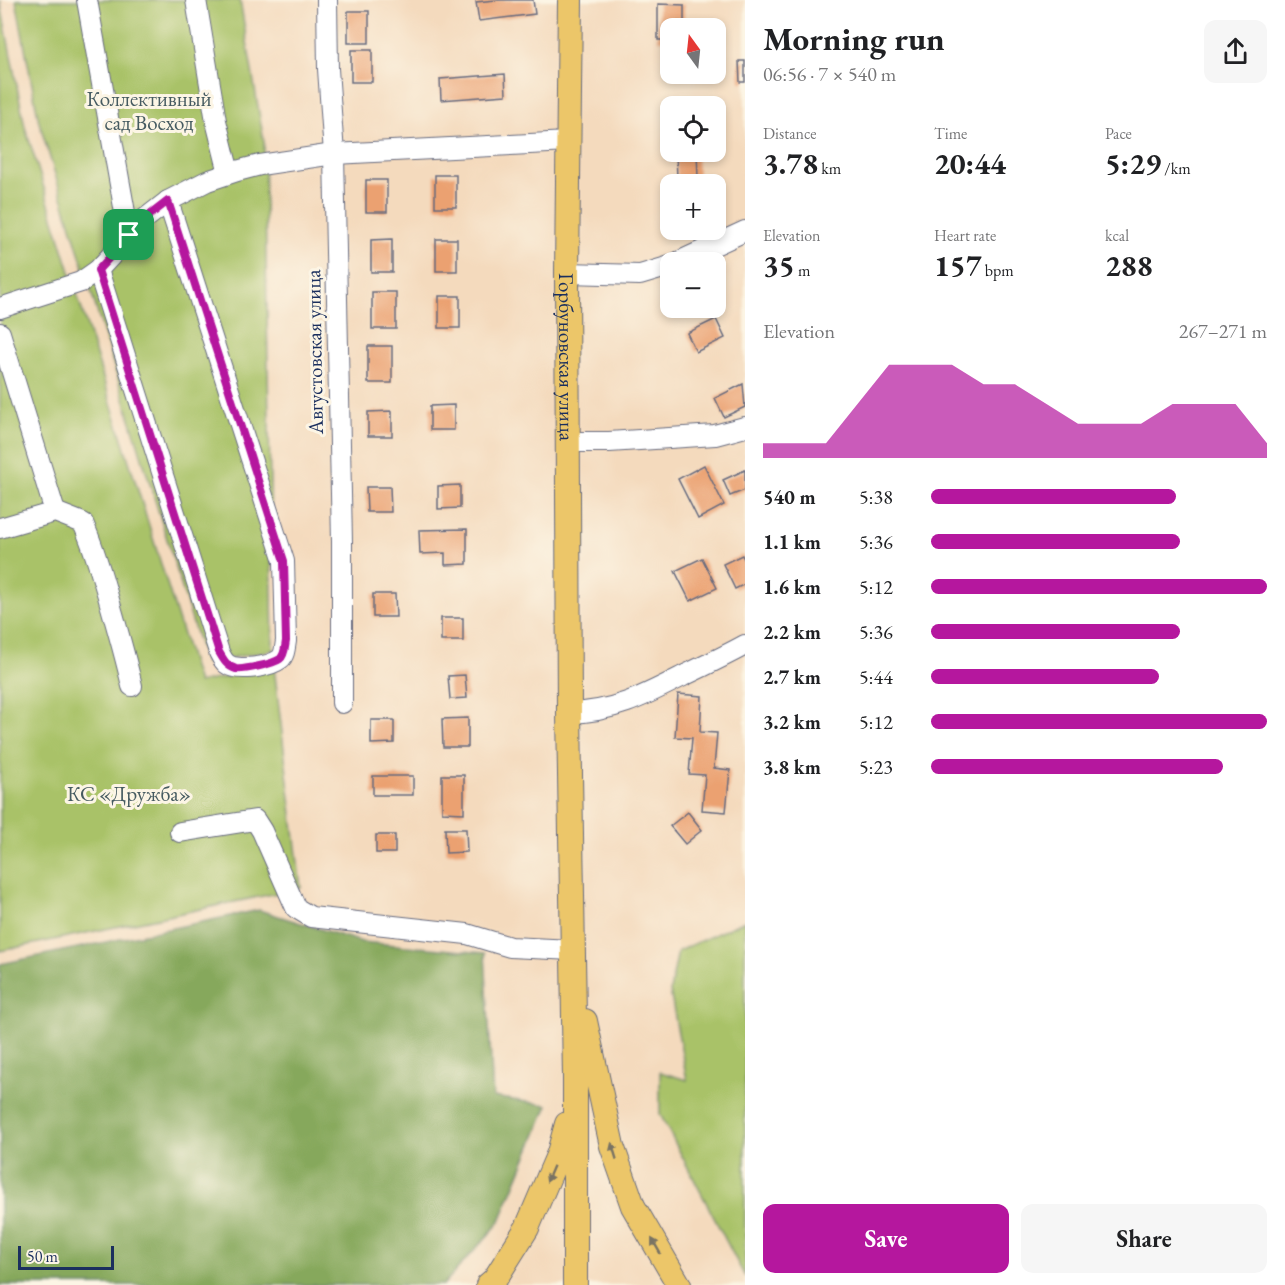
<!DOCTYPE html>
<meta charset="utf-8">
<style>
body{margin:0;font-family:"EB Garamond",serif;background:#f6f6f6;color:#202124;height:100vh;display:flex;flex-direction:column;font-size:22px;white-space:nowrap}
*{box-sizing:border-box;margin:0}
p{font-size:20px;color:#757577}
.icon{flex:none;width:33px;height:33px;fill:none;stroke:currentColor;stroke-width:2;stroke-linecap:round;stroke-linejoin:round}
.map{position:relative;flex:1;overflow:hidden}
.details{display:flex;flex-direction:column;background:#fff;width:540px}
.details>*{flex:none}
.needle{width:39px;rotate:345deg}
.buttons{position:absolute;left:660px;top:18px;display:grid;gap:12px}
.buttons a{display:grid;place-items:center;width:66px;height:66px;border-radius:12px;background:#fff;box-shadow:0 3px 9px #0003;font-size:30px}
.scale{position:absolute;left:18px;bottom:15px;width:96px;box-sizing:border-box;padding-left:6px;border:3px solid #1b2f5e;border-top:0;font-size:16px;line-height:21px;white-space:nowrap;color:#1b2f5e;-webkit-text-stroke:4px #fcf5e5;paint-order:stroke}
.pin{position:absolute;display:grid;place-items:center;width:51px;height:51px;color:#fff;margin:-26px;border-radius:12px;box-shadow:0 3px 9px #0006}
.round{display:grid;place-items:center;flex:none;width:63px;height:63px;border-radius:12px;background:#f6f6f6}
.overview{display:flex;align-items:center;justify-content:space-between;height:102px;padding:0 18px}
h1{font-size:33px;font-weight:700;line-height:45px}
.stats{display:grid;grid-template-columns:repeat(3,1fr);gap:9px;height:102px;padding:6px 18px}
.stats div{display:grid;align-content:center}
.stats b{font-size:30px;font-weight:700}
.stats small{font-size:16px;font-weight:400}
.stats p{font-size:16px}
.chart{height:168px;padding:12px 18px}
.chart p{display:flex;justify-content:space-between}
.chart svg{width:100%;height:108px;margin-top:6px;fill:#b5179e;opacity:.7}
.cta{display:flex;gap:12px;margin-top:auto;padding:12px 18px}
.cta a{flex:1;height:69px;border-radius:12px;background:#b5179e;color:#fff;font-size:24px;font-weight:700;line-height:69px;text-align:center}
.cta a+a{background:#f6f6f6;color:#202124}
ul{padding:0 18px;list-style:none;font-size:20px}
li{display:grid;grid-template-columns:96px 72px 1fr;align-items:center;height:45px}
li i{height:15px;border-radius:8px;background:#b5179e}
main{display:flex;flex:1;min-height:0}
.map>svg:first-child{display:block}
</style>
<main>
<div class="map">
<svg width="745" height="1285" viewBox="0 0 745 1285">
<rect width="100%" height="100%" fill="#fcf5e5"/>
<filter id="ink" filterUnits="userSpaceOnUse"><feTurbulence type="fractalNoise" baseFrequency=".0167" numOctaves="2"/><feDisplacementMap in="SourceGraphic" scale="12" xChannelSelector="R" yChannelSelector="G"/><feConvolveMatrix kernelMatrix="1 2 1 2 8 2 1 2 1" color-interpolation-filters="sRGB"/></filter>
<filter id="wash" filterUnits="userSpaceOnUse"><feTurbulence type="fractalNoise" baseFrequency=".008" numOctaves="4" result="noise"/><feDisplacementMap in="SourceGraphic" scale="24" xChannelSelector="R" yChannelSelector="G"/><feGaussianBlur stdDeviation="1.35" result="paint"/><feColorMatrix in="noise" values="0 0 0 0 0 0 0 0 0 0 0 0 0 0 0 0 0 1.4 0 .05"/><feComposite in="paint" operator="in"/></filter>
<g filter="url(#wash)">
<rect width="100%" height="100%" fill="#f4dabd"/>
<g fill="#a9c267" stroke="#627862" stroke-width="1.5">
<polygon points="0,0 25,127 198,683 274,667 301,888 0,951"/>
<polygon points="16,0 240,0 264,142 273,650 205,663 39,122"/>
<polygon points="745,921 745,1277 660,1114 660,1072 687,1080 670,991 678,951"/>
</g>
<polygon fill="#86a85c" stroke="#506c5d" stroke-width="1.5" points="259,910 362,942 485,953 493,1097 548,1105 499,1223 443,1285 0,1285 0,964"/>
<g id="blocks">
<g fill="#eba171">
<polygon points="496,0 533,0 535,14 479,21 476,2"/>
<polygon points="658,4 684,5 684,22 673,21 670,40 658,40"/>
<rect x="348" y="11" width="21" height="32"/>
<rect x="351" y="50" width="21" height="32"/>
<polygon points="739,61 745,61 745,82 740,82"/>
<polygon points="505,74 506,95 441,100 440,79"/>
<polygon points="676,152 697,152 698,178 677,179"/>
<rect x="435" y="175" width="21" height="32"/>
<rect x="366" y="180" width="21" height="32"/>
<polygon points="392,239 392,272 371,272 371,240"/>
<rect x="436" y="239" width="21" height="32"/>
<rect x="372" y="292" width="24" height="37"/>
<rect x="439" y="296" width="21" height="32"/>
<polygon points="716,319 725,338 696,352 687,333"/>
<rect x="368" y="346" width="24" height="37"/>
<polygon points="743,384 745,407 724,417 715,398"/>
<polygon points="454,405 454,430 430,430 430,406"/>
<polygon points="392,411 392,436 368,436 368,412"/>
<polygon points="704,465 724,505 698,519 678,479"/>
<polygon points="745,470 745,490 730,496 723,480"/>
<polygon points="460,485 460,508 438,509 438,486"/>
<polygon points="366,487 390,487 391,512 367,512"/>
<polygon points="467,529 467,564 445,565 445,553 420,554 419,530"/>
<polygon points="742,555 745,561 745,584 735,589 723,564"/>
<polygon points="702,558 717,588 690,601 675,571"/>
<polygon points="373,594 395,594 396,617 373,617"/>
<rect x="441" y="618" width="22" height="23"/>
<polygon points="465,675 467,698 450,699 448,676"/>
<polygon points="678,694 702,696 700,732 717,733 714,768 730,770 726,812 702,810 705,775 689,774 692,738 675,737"/>
<polygon points="468,718 468,747 443,747 442,719"/>
<polygon points="371,720 394,720 394,743 371,744"/>
<polygon points="442,775 464,775 464,813 442,812"/>
<rect x="373" y="776" width="40" height="19"/>
<polygon points="688,812 702,830 685,844 670,826"/>
<polygon points="445,829 466,829 467,852 446,853"/>
<rect x="376" y="835" width="19" height="18"/>
</g>
</g>
</g>
<g filter="url(#ink)">
<use href="#blocks" fill-opacity="0" stroke="#676b7f" stroke-width="1.5"/>
<g fill="none" stroke-linecap="round" stroke-linejoin="round">
<g stroke="#676b7f" stroke-width="22">
<g id="minor">
<polyline points="87,0 129,235"/>
<polyline points="196,0 216,121 229,173"/>
<polyline points="327,0 328,69 334,154 342,542 342,703"/>
<polyline points="678,262 745,231"/>
<path d="M98 270 219 652C221 656 223 661 227 664 237 672 270 667 280 659 285 655 285 646 286 641L284 561 168 201"/>
<polyline points="567,273 640,275 670,266"/>
<polyline points="0,308 81,282 98,270 146,218 168,201 207,181 237,171 260,165 334,154 568,142"/>
<polyline points="0,333 55,512"/>
<polyline points="568,442 609,442 715,435 745,427"/>
<path d="M0 528 55 512 83 523C93 545 100 569 107 593 116 624 125 655 132 686"/>
<path d="M569 713C614 712 644 696 683 676 704 666 725 656 745 645"/>
<polyline points="180,832 255,820 262,831 296,908 311,917 467,934 510,947 573,950"/>
</g>
</g>
<g stroke="#676b7f" stroke-width="26">
<g id="major">
<path id="s1" d="M570 0 567 273 569 713 575 1078V1285"/>
<polyline points="585,1021 612,1146 633,1206 679,1285"/>
<polyline points="488,1285 495,1279 527,1228 559,1153 567,1124"/>
</g>
</g>
<use href="#minor" stroke="#fff" stroke-width="20"/>
<use href="#major" stroke="#ecc669" stroke-width="24"/>
</g>
<defs><path id="oneway-solid" d="M-6-.8H1V-3.2L6.5 0L1 3.2V.8H-6Z" transform="scale(1.5)"/></defs>
<g fill="#797363">
<use href="#oneway-solid" transform="translate(614 1151) rotate(-107)"/>
<use href="#oneway-solid" transform="translate(550 1174) rotate(113)"/>
<use href="#oneway-solid" transform="translate(656 1246) rotate(-120)"/>
</g>
</g>
<g fill="none" stroke-linecap="round" stroke-linejoin="round" filter="url(#ink)">
<g stroke="#fff" stroke-width="12">
<path id="route" d="M168 201 284 561 286 641C285 646 285 655 280 659 273 664 244 670 236 669 227 667 223 659 219 652L98 270 146 218Z"/>
</g>
<use href="#route" stroke="#b5179e" stroke-width="8"/>
</g>
<g text-anchor="middle" dominant-baseline="central" stroke-width="6" stroke-linejoin="round" paint-order="stroke">
<g font-size="21" fill="#465b61" stroke="#fcf5e5">
<text x="149" y="98">Коллективный<tspan x="149" dy="24">сад Восход</tspan></text>
<text x="129" y="793">КС «Дружба»</text>
</g>
<g font-size="21" fill="#1b2f5e" stroke="#fcf5e5">
<text transform="translate(314 352) rotate(-91)">Августовская улица</text>
<text stroke="none"><textPath href="#s1" startOffset="357">Горбуновская улица</textPath></text>
</g>
</g>
</svg>
<div class="buttons">
<a><svg class="needle" viewBox="-14 -14 28 28"><path d="M0-13l5 13h-10z" fill="#e53935"/><path d="M0 13l5-13h-10z" fill="#757577"/></svg></a>
<a><svg class="icon" aria-label="locate" viewBox="0 0 24 24"><circle cx="12" cy="12" r="6"/><path d="M12 2v4M12 18v4M2 12h4M18 12h4"/></svg></a>
<a>+</a>
<a>−</a>
</div>
<div class="scale">50 m</div>
<div class="pin" style="left:129px;top:235px;background:#1e9e55"><svg class="icon" aria-label="arrive" viewBox="0 0 24 24"><path d="M6 21V4h12l-3 4 3 4H6"/></svg></div>
</div>
<section class="details">
<div class="overview"><div><h1>Morning run</h1><p>06:56 · 7 × 540 m</p></div><a class="round"><svg class="icon" aria-label="share" viewBox="0 0 24 24"><path d="M12 15V3M7 8l5-5 5 5M5 13v7h14v-7"/></svg></a></div>
<div class="stats">
<div><p>Distance</p><b>3.78<small> km</small></b></div>
<div><p>Time</p><b>20:44</b></div>
<div><p>Pace</p><b>5:29<small> /km</small></b></div>
</div>
<div class="stats">
<div><p>Elevation</p><b>35<small> m</small></b></div>
<div><p>Heart rate</p><b>157<small> bpm</small></b></div>
<div><p>kcal</p><b>288</b></div>
</div>
<div class="chart"><p><span>Elevation</span>267–271 m</p>
<svg viewBox="0 0 160 44" preserveAspectRatio="none"><path d="M0 44V38L10 38L20 38L30 22L40 6L50 6L60 6L70 14L80 14L90 22L100 30L110 30L120 30L130 22L140 22L150 22L160 38V44z"/></svg>
</div>
<ul>
<li><b>540 m</b>5:38<i style="width:73%"></i></li>
<li><b>1.1 km</b>5:36<i style="width:74%"></i></li>
<li><b>1.6 km</b>5:12<i style="width:100%"></i></li>
<li><b>2.2 km</b>5:36<i style="width:74%"></i></li>
<li><b>2.7 km</b>5:44<i style="width:68%"></i></li>
<li><b>3.2 km</b>5:12<i style="width:100%"></i></li>
<li><b>3.8 km</b>5:23<i style="width:87%"></i></li>
</ul>
<div class="cta"><a>Save</a><a>Share</a></div>
</section>
</main>
